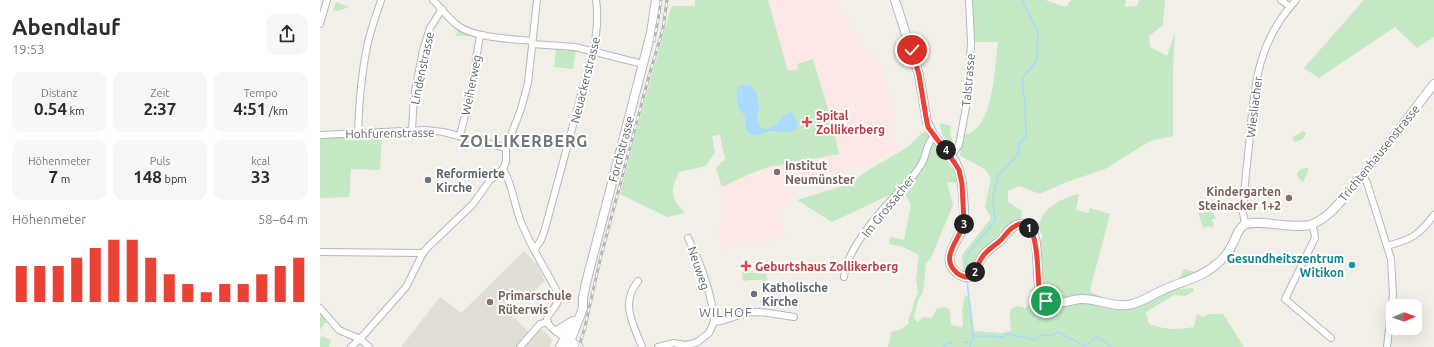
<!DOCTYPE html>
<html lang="de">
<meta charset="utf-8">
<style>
body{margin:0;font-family:Ubuntu,sans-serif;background:#f7f7f7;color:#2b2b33;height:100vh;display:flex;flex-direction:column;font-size:15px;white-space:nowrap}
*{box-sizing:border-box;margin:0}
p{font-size:13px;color:#7c7c81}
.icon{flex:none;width:22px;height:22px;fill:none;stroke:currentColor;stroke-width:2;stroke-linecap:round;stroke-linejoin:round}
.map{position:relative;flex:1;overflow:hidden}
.sheet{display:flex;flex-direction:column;background:#fff;width:320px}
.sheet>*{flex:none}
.needle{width:26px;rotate:88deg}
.tools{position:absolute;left:1066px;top:299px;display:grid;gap:8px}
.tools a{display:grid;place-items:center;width:36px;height:36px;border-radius:8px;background:#fff;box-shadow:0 4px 16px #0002;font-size:20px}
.pin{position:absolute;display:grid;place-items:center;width:34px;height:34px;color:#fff;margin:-17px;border:2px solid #fff;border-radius:50%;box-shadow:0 1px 4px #0007}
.km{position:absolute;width:20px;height:20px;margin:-10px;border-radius:50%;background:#222;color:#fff;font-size:11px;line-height:20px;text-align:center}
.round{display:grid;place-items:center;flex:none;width:42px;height:42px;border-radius:12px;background:#f7f7f7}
.head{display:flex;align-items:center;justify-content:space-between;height:68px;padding:0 12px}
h1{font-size:22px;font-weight:600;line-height:30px}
.metrics{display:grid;grid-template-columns:repeat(3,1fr);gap:6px;height:68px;padding:4px 12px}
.metrics div{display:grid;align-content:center;border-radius:10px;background:#f7f7f7;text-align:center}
.metrics b{font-size:17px;font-weight:600}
.metrics small{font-size:11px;font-weight:400}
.metrics p{font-size:11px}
.chart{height:112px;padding:8px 12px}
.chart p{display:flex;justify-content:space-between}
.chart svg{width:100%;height:72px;margin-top:4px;stroke:#ea4335;stroke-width:6}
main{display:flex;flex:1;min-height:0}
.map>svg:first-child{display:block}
</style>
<main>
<section class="sheet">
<div class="head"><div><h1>Abendlauf</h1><p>19:53</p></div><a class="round"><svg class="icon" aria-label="share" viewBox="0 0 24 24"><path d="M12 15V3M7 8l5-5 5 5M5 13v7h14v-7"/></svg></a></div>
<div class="metrics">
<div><p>Distanz</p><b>0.54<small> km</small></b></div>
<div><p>Zeit</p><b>2:37</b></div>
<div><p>Tempo</p><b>4:51<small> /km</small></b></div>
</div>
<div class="metrics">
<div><p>Höhenmeter</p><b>7<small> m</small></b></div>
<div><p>Puls</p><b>148<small> bpm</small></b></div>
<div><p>kcal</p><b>33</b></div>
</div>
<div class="chart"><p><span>Höhenmeter</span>58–64 m</p>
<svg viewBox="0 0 160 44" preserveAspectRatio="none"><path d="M5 44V22M15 44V22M25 44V22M35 44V17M45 44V11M55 44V6M65 44V6M75 44V17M85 44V27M95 44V33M105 44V38M115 44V33M125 44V33M135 44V27M145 44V22M155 44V17"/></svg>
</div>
</section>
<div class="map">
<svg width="1114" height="347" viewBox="0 0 1114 347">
<rect width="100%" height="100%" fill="#f1efe8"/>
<polygon fill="#e1ded6" points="204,251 217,265 225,281 207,297 199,289 183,307 211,334 218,326 232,339 230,347 81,347 120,297 141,313"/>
<polygon fill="#fce8e6" points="375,0 512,0 519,8 539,36 542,42 544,52 553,49 568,88 575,115 573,128 577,153 536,167 468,181 472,205 459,208 465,237 402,249 399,236 403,210 399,186 415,165 352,6 375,6"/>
<g fill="#c5e8c5">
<path d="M375 0H448L468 71 478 69 477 64 493 59 511 119 519 154 448 167 427 175 402 187 396 169 402 161H404L405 156 404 155 400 135 392 136 395 152 386 166 359 172C350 191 350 197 365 213L347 217 300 194C313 143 326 93 341 44 345 31 347 18 352 6H375Z"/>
<path d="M649 0H725L746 7 751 0H806L805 7 817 6 819 0H845L843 25 829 36 830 47 847 56 855 32 853 69V136L830 141 785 169 744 183 720 194 699 186 688 191V202L702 211 701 220 692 222 681 235 661 251 650 274 643 271 642 255 671 218 665 207 671 178 665 169 640 156 642 136C647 134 653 132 656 129 674 110 675 67 678 42H654Z"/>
<polygon points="1044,0 1114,0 1114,37 1097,48 1075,27 999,78 984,68"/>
<polygon points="16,2 29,7 18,11 13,10"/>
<polygon points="139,29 155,36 135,36"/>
<polygon points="236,48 256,50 253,69 234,67"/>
<polygon points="620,123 631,126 630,134 633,142 624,138 621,131"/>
<path d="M608 127 635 161 642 183 627 182 633 205 611 258 606 263 603 292 598 300 594 317 597 322 604 317 612 318 617 308 626 307 630 310 631 325 642 327 643 323 642 310 645 295 650 298 654 331 682 333 691 331 690 319 691 309 698 306 706 308C715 303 713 299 710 291L722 278 719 242 723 237C722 234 719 230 719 228 719 209 744 197 759 194L756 210 768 213 770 208 790 214 770 290 772 293 812 308 851 290 873 288 874 291 865 296 854 295 826 312 829 324C845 330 857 330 874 327L877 314 883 317 888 314H903L924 347H568L571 332 579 330 589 324 588 320C593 311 593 301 598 293L596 279 599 255 583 247 569 244 570 237 584 240 591 205 582 189 512 222 477 200 529 184 547 171 588 147Z"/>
<path d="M983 131 986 133C984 139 981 141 974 142L972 138Z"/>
<polygon points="62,136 60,170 31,169 29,197 0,198 0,138"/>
<polygon points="986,168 989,169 983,182 978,178 977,174 980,169"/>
<polygon points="890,204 896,219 892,219 894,226 890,228 889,226 883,228 878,212 881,211 882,213 887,212 885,206"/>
<polygon points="864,269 879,273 858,280"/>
<path d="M422 272 446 274 448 280C439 281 433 279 423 281Z"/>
<polygon points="0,308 8,319 0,330"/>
<polygon points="2,336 11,340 9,347 0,347 0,338"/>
</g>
<path fill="#aadaff" d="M429 85 432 87 437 95 439 109 437 118 440 128C455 134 459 117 470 112 475 114 475 117 477 122 480 137 458 131 450 131 444 132 436 138 430 134 424 129 427 122 425 117 424 114 421 112 419 109 416 104 417 95 417 88L420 86Z"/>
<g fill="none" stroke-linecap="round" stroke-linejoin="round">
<g stroke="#aadaff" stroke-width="1.5">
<polyline points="646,274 646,261 649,252 675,221 673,197 678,176 698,154 699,144 706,136 705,100 702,85 704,76 714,64 717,57 718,32 703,3 704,0"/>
<polyline points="647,280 653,336 650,347"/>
<polyline points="653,336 672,336 682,337 688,334 715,340 720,335 731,336 738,332 765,346 777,337 792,347"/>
<polyline points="643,342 651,343"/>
<polyline points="622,347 631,342"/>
</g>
<g stroke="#b5b8bc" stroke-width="8">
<g id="street">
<path d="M113 0C121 8 128 18 137 25 153 38 192 39 212 41"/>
<polyline points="961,0 970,7"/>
<polyline points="0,24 7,0"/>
<polyline points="212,44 255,47 323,64"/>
<polyline points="92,130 94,96 103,50 110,28 122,9"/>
<path d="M38 133C39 104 41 76 47 47 50 31 56 16 61 0"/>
<polyline points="0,135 105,130 123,132 186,148"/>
<polyline points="140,136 152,85 160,35"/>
<polyline points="630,155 634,152 639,145 648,96 651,42 649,0"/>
<path d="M183 169C193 185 194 205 201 222 211 247 225 269 238 293 242 309 219 315 230 326 234 331 241 334 245 338"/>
<polyline points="183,169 186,162 186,148 201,109 208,83 217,0"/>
<polyline points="1043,175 1047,183 1071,259 1073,295 1067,347"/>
<path d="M925 224 923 213 924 199C925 178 928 157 930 135 934 83 939 40 976 0"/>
<polyline points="992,225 994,231 995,238 965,299 1011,338"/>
<path d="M368 238C381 264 392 293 394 322"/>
<path d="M1067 246C1092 239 1098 236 1114 215"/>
<path d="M214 250 221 240 225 229 273 51C277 33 279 18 276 0"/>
<polyline points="0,252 103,253"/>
<path d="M524 277C526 252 555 217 572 199 579 191 587 184 593 176 596 172 601 166 603 161 608 150 605 146 614 136"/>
<path d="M318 281C300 303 313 324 322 347"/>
<polyline points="0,308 19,330 40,339 49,347"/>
<path d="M394 322C406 321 416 315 427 313 442 310 459 315 474 317"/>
<polyline points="31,347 40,339 86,287 103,253 108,247 153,204 170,180 183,169"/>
<polyline points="200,347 220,324 228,322"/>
<polyline points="338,347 354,343 365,345 376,343 389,333 394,322"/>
</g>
</g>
<g stroke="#b6babf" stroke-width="10">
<g id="secondary">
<path d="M575 0 599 75 607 122 614 136 635 161 639 170 642 183 645 222C641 239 618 258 637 273 641 276 646 278 651 277 656 272 658 264 662 257 666 251 673 247 679 242 684 238 687 232 692 228 694 226 698 224 701 224 730 225 706 297 730 303 741 305 752 299 762 299 778 299 792 307 807 305 820 304 831 295 843 290 862 281 882 278 898 263 904 258 909 252 912 245 916 239 917 230 923 226 934 217 975 231 993 224 1007 218 1018 205 1027 194 1058 159 1085 121 1114 84"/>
<polyline points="237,331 253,321"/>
<polyline points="246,338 259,347"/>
<polyline points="240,347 251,326"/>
<polyline points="248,347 263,308 263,298 266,283 331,33 336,0"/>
</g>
</g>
<use href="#street" stroke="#fff" stroke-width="6"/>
<use href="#secondary" stroke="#fff" stroke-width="8"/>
<g stroke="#b6b7b8" stroke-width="3">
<g id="rail">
<polyline points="334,41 338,20 341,0"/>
<polyline points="259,347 265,327 280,260 329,76 343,29 347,0"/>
</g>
</g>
<use href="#rail" stroke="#fff" stroke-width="1.5" stroke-dasharray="4.5" stroke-linecap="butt"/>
</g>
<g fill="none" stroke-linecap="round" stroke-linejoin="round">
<g stroke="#fff" stroke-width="8">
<path id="route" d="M592 50 599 75 606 117 608 127 634 162 639 170 642 184 644 222C641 239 618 257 637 273 641 276 646 278 651 277 657 271 658 262 663 256 668 249 676 245 682 239 685 235 688 231 692 228 723 205 716 285 720 294 722 298 724 299 726 301"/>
</g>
<use href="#route" stroke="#ea4335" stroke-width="5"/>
</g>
<g fill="#e0444e" stroke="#fff" stroke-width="1.5">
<path d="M485 116h4v4h4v4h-4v4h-4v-4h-4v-4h4z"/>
<path d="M424 260h4v4h4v4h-4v4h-4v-4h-4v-4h4z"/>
</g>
<g fill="#8d6e63" stroke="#fff" stroke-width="1.5">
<circle cx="457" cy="172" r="4"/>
<circle cx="969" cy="198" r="4"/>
<circle cx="170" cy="302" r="4"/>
</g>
<g fill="#6b7280" stroke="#fff" stroke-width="1.5">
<circle cx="108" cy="180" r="4"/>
<circle cx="434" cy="294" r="4"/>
</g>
<circle fill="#0f9aa8" stroke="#fff" stroke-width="1.5" cx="1032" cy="265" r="4"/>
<g text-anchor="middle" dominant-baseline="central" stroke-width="4" stroke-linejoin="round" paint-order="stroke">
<g font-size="12" fill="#5f6368" stroke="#fff">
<text transform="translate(102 68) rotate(-78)">Lindenstrasse</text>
<text transform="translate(265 80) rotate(-76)">Neuackerstrasse</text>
<text transform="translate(648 80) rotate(-85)">Talstrasse</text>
<text transform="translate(151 85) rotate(-79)">Weiherweg</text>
<text transform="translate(934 107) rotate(-83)">Wiesliacher</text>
<text transform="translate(70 133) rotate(-1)">Hohfurenstrasse</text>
<text transform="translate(301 149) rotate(-75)">Forchstrasse</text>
<text transform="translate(1059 153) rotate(-51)">Trichtenhausenstrasse</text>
<text transform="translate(568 206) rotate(-51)">Im Grossacher</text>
<text transform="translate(379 268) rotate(71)">Neuweg</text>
</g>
<g font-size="12" font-weight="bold" fill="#be3a42" stroke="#fff" text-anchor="start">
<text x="496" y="115">Spital<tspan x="496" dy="14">Zollikerberg</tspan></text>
<text x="435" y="266">Geburtshaus Zollikerberg</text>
</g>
<g font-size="12" font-weight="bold" fill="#785e54" stroke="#fff" text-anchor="start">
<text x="465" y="165">Institut<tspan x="465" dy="14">Neumünster</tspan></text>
<text x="961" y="191" text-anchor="end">Kindergarten<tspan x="961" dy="14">Steinacker 1+2</tspan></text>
<text x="178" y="295">Primarschule<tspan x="178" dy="14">Rüterwis</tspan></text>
</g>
<g font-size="12" font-weight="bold" fill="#5b616d" stroke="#fff" text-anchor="start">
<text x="116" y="173">Reformierte<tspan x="116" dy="14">Kirche</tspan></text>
<text x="442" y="287">Katholische<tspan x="442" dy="14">Kirche</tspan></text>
</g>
<g font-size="12" font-weight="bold" fill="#0d838f" stroke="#fff" text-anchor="end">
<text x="1024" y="258">Gesundheitszentrum<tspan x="1024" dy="14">Witikon</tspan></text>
</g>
<g font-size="13" letter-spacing="1" fill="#70757a" stroke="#fff">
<text x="406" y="312">WILHOF</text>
</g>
<g font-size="16" font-weight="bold" letter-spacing="1" fill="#70757a" stroke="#fff">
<text x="204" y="141">ZOLLIKERBERG</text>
</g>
</g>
</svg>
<div class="tools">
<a><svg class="needle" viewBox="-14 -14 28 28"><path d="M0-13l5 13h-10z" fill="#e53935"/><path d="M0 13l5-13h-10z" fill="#7c7c81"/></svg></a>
</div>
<div class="pin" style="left:726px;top:301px;background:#1e9e55"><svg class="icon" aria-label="arrive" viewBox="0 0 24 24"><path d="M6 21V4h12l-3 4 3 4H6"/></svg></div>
<div class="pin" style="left:592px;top:50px;background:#d93025"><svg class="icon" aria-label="check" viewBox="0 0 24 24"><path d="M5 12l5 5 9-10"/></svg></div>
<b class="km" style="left:709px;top:228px">1</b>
<b class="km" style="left:655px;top:272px">2</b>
<b class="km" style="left:644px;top:224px">3</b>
<b class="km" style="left:626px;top:150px">4</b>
</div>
</main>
